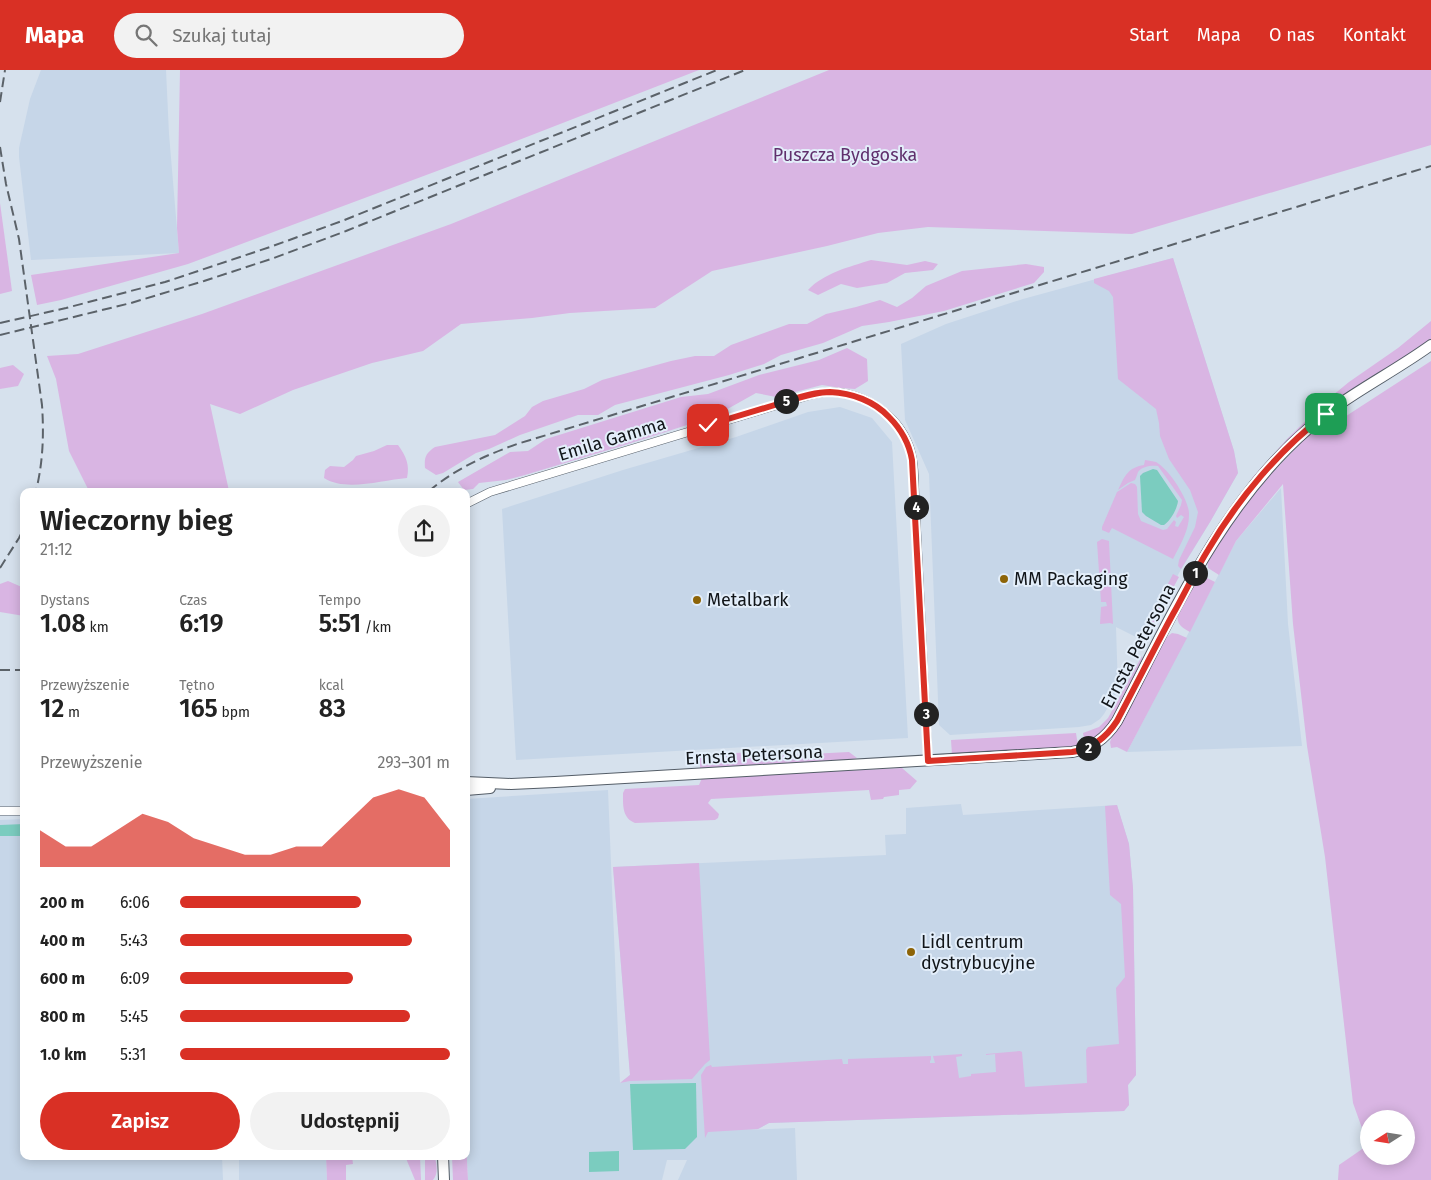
<!DOCTYPE html>
<html lang="pl">
<meta charset="utf-8">
<style>
body{margin:0;font-family:"Fira Sans",sans-serif;background:#f2f2f2;color:#222;height:100vh;display:flex;flex-direction:column;font-size:19px;white-space:nowrap}
*{box-sizing:border-box;margin:0}
p{font-size:16px;color:#767676}
.icon{flex:none;width:28px;height:28px;fill:none;stroke:currentColor;stroke-width:2;stroke-linecap:round;stroke-linejoin:round}
.map{position:relative;flex:1;overflow:hidden}
.details{position:absolute;left:20px;top:418px;width:450px;height:672px;display:flex;flex-direction:column;background:#fff;border-radius:10px;box-shadow:0 2px 12px #0003}
.details>*{flex:none}
.needle{width:32px;rotate:258deg}
.controls{position:absolute;left:1360px;top:1040px;display:grid;gap:10px}
.controls a{display:grid;place-items:center;width:55px;height:55px;border-radius:50%;background:#fff;box-shadow:0 2px 12px #0003;font-size:25px}
.pin{position:absolute;display:grid;place-items:center;width:42px;height:42px;color:#fff;margin:-21px;border-radius:10px;box-shadow:0 2px 8px #0006}
.km{position:absolute;width:25px;height:25px;margin:-12px;border-radius:50%;background:#222;color:#fff;font-size:14px;line-height:25px;text-align:center}
.round{display:grid;place-items:center;flex:none;width:52px;height:52px;border-radius:26px;background:#f2f2f2}
.summary{display:flex;align-items:center;justify-content:space-between;height:85px;padding:0 20px}
h1{font-size:28px;font-weight:600;line-height:38px}
.figures{display:grid;grid-template-columns:repeat(3,1fr);gap:8px;height:85px;padding:5px 20px}
.figures div{display:grid;align-content:center}
.figures b{font-size:25px;font-weight:600}
.figures small{font-size:14px;font-weight:400}
.figures p{font-size:14px}
.chart{height:140px;padding:10px 20px}
.chart p{display:flex;justify-content:space-between}
.chart svg{width:100%;height:90px;margin-top:5px;fill:#d93025;opacity:.7}
.cta{display:flex;gap:10px;margin-top:auto;padding:10px 20px}
.cta a{flex:1;height:58px;border-radius:30px;background:#d93025;color:#fff;font-size:20px;font-weight:600;line-height:58px;text-align:center}
.cta a+a{background:#f2f2f2;color:#222}
ul{padding:0 20px;list-style:none;font-size:16px}
li{display:grid;grid-template-columns:80px 60px 1fr;align-items:center;height:38px}
li i{height:12px;border-radius:6px;background:#d93025}
header{display:flex;align-items:center;gap:30px;box-sizing:border-box;height:70px;padding:0 25px;background:#d93025;color:#fff}
header strong{font-size:24px}
nav{display:flex;gap:28px;margin-inline-start:auto;font-size:18px}
.search{width:350px;height:45px;background:#f2f2f2;display:flex;align-items:center;gap:12px;box-sizing:border-box;padding:0 18px;border-radius:28px;color:#767676;font-size:19px}
.map>svg:first-child{display:block}
</style>
<header>
<strong>Mapa</strong>
<div class="search"><svg class="icon" aria-label="search" viewBox="0 0 24 24"><circle cx="10" cy="10" r="6"/><path d="M15 15l6 6"/></svg>Szukaj tutaj</div>
<nav><a>Start</a><a>Mapa</a><a>O nas</a><a>Kontakt</a></nav>
</header>
<div class="map">
<svg width="1431" height="1110" viewBox="0 0 1431 1110">
<rect width="100%" height="100%" fill="#d6e1ed"/>
<g fill="#c6d6e8">
<polygon points="41,0 166,0 169,64 179,183 31,190 19,87 19,78 30,29"/>
<polygon points="1173,188 1234,381 1238,403 1210,452 1179,503 1144,571 1116,557 1118,620 1104,644 1100,649 1091,655 1079,657 950,665 939,655 929,404 905,350 901,274 946,254 1023,229"/>
<polygon points="840,337 872,348 892,372 908,668 516,690 502,439 623,400 736,367 808,342"/>
<polygon points="1281,418 1288,554 1302,676 1127,682 1236,471"/>
<polygon points="608,720 620,1013 630,1005 613,797 886,785 885,765 906,764 906,738 961,734 963,745 1117,735 1129,774 1133,818 1136,1005 1128,1015 1129,1035 1124,1041 769,1053 758,1059 745,1060 795,1058 797,1110 678,1110 687,1090 667,1090 662,1110 468,1110 466,1071 466,729"/>
<polygon points="24,749 24,1086 222,1086 223,1110 0,1110 0,750"/>
<polygon points="255,1086 326,1086 327,1110 239,1110 239,1089 255,1090"/>
</g>
<g fill="#d9b5e3" fill-rule="evenodd">
<polygon points="180,0 699,0 488,82 188,194 61,230 37,235 31,205 179,183 177,158"/>
<polygon points="829,0 1431,0 1431,75 1132,164 928,157 878,163 827,176 712,201 655,238 570,243 532,248 461,254 423,281 372,293 293,320 240,344 210,334 229,421 89,421 69,381 56,309 47,286 78,284 202,244 451,154"/>
<polygon points="0,133 12,221 0,224"/>
<polygon points="1173,188 1234,381 1238,403 1210,452 1181,499 1178,496 1179,490 1195,457 1198,442 1190,420 1169,389 1160,366 1159,353 1156,339 1118,309 1113,227 1109,221 1094,213 1094,209"/>
<path d="M871 190 907 195 925 191 938 194 933 200 905 203 887 213 857 218 841 214 818 225 808 220C824 203 849 197 871 190Z"/>
<path d="M1026 194 1044 197V202L1034 213 944 241 889 252 862 256 823 273 781 285 764 294 729 305 615 335 598 345H578L520 365 489 379 476 383 443 403 436 405 425 398C424 387 426 383 435 377L495 365 525 346 532 337 543 331 584 319 602 310 671 291 695 286H714L731 275 789 254H807L826 244 856 237 880 230 897 237 912 228 926 216 962 201Z"/>
<polygon points="1431,251 1431,270 1387,299 1252,411 1252,408 1287,369 1327,330 1349,312 1398,278"/>
<polygon points="847,278 867,289 868,311 855,319 841,318 822,315 776,327 756,323 715,346 628,374 525,405 506,410 479,413 473,419 464,420 458,412 510,382 528,381 546,369 681,327 708,324 759,305 819,290"/>
<path d="M1431 291V1110H1338L1339 1095 1368 1075 1353 1033 1325 787 1307 676 1293 554 1283 414 1236 471 1219 505 1208 498 1207 489 1248 428 1318 355 1323 361ZM1369 1049H1406V1086H1369Z"/>
<polygon points="13,295 24,304 18,316 0,319 0,298"/>
<path d="M387 375H398C406 386 410 395 407 408 382 410 346 422 324 408L325 400 330 396 344 397 353 390 356 386 374 381Z"/>
<path d="M1145 390C1149 391 1153 391 1156 392 1169 399 1190 431 1189 445 1189 461 1180 475 1173 489L1112 458 1109 463 1102 460V457L1117 422 1131 413 1135 414 1137 417 1138 444 1141 451 1163 460 1167 459 1174 450 1176 452 1175 456 1178 457 1184 447 1181 445 1177 448 1176 446 1181 435 1182 430 1158 396C1152 395 1142 396 1138 402 1137 405 1136 408 1135 410L1128 413 1118 420C1125 406 1127 398 1144 395Z"/>
<polygon points="1102,469 1109,471 1113,554 1110,553 1100,554 1101,537 1107,536 1106,532 1101,532 1097,472"/>
<polygon points="1173,504 1179,507 1144,571 1139,568 1141,564 1142,564"/>
<path d="M1200 507H1205L1215 512 1190 562C1181 557 1176 554 1178 543L1198 509Z"/>
<polygon points="8,511 24,518 24,546 0,542 0,514"/>
<polygon points="1172,563 1178,564 1187,568 1127,682 1117,677 1111,678 1110,672 1112,667 1163,570"/>
<polygon points="1142,586 1143,592 1107,657 1099,665 1085,674 1083,663 1099,657 1108,648"/>
<polygon points="1076,663 1078,676 1069,678 952,685 951,670"/>
<polygon points="770,681 770,686 849,682 857,688 841,692 700,700 700,688 705,685"/>
<path d="M902 698 917 711 910 719 899 720V725L884 727 883 729 871 730 869 720 711 729 708 733 719 744 718 748 715 750 635 753C622 748 623 735 623 723L625 719 699 715 702 708Z"/>
<polygon points="1117,735 1129,774 1133,818 1136,1005 1128,1015 1129,1035 1124,1041 769,1053 758,1059 708,1062 705,1068 701,1005 706,997 711,995 712,997 842,989 843,994 848,994 848,989 931,986 931,990 930,991 930,993 935,993 933,986 962,984 962,986 956,987 959,1008 971,1006 971,1004 996,1002 995,984 986,985 986,984 1020,981 1022,982 1025,1017 1087,1013 1086,980 1088,977 1119,974 1116,918 1125,907 1121,834 1110,825 1105,736"/>
<polygon points="699,793 710,990 705,994 692,1009 630,1011 620,1013 630,1005 613,797"/>
<polygon points="466,1071 468,1110 453,1110 452,1086 466,1086"/>
<polygon points="326,1086 352,1086 353,1094 346,1095 346,1110 327,1110"/>
<polygon points="405,1086 420,1086 421,1110 415,1110"/>
<path d="M425 1086H435C436 1094 439 1103 433 1110H425Z"/>
</g>
<g fill="#7bccbf">
<path d="M1153 399 1157 400 1178 431C1177 439 1171 450 1164 455H1161L1146 446 1142 442 1140 406 1143 403Z"/>
<polygon points="24,754 24,766 0,766 0,755"/>
<polygon points="696,1013 697,1067 685,1079 633,1080 630,1014"/>
<polygon points="619,1081 619,1101 589,1102 589,1082"/>
</g>
<g fill="none" stroke-linecap="round" stroke-linejoin="round">
<g stroke="#545d67" stroke-width="9">
<g id="minor">
<path d="M466 434 490 422 807 326C814 324 822 322 830 322 863 322 897 344 909 376 915 392 914 412 915 430L928 691"/>
<polyline points="0,741 24,741"/>
</g>
</g>
<g stroke="#545d67" stroke-width="12">
<g id="tertiary">
<path d="M466 712 511 714 555 712 1072 682C1092 679 1106 668 1117 651 1171 548 1219 436 1309 358 1346 325 1391 304 1431 275"/>
<polyline points="466,720 490,718"/>
<polyline points="443,1086 444,1110"/>
</g>
</g>
<use href="#minor" stroke="#fff" stroke-width="8"/>
<use href="#tertiary" stroke="#fff" stroke-width="10"/>
<g stroke="#5b6269" stroke-width="2" stroke-dasharray="10 5" stroke-linecap="butt">
<polyline points="0,32 5,0"/>
<path d="M0 77 6 114 19 169 42 335C44 365 43 392 36 421"/>
<polyline points="0,253 66,238 165,212 270,177 342,151 717,0"/>
<polyline points="0,265 131,233 204,211 274,188 346,161 745,0"/>
<path d="M429 421C455 399 486 385 517 374L1431 96"/>
<polyline points="0,498 19,468 24,458"/>
<polyline points="0,600 24,600"/>
</g>
</g>
<g fill="none" stroke-linecap="round" stroke-linejoin="round">
<g stroke="#fff" stroke-width="10">
<path id="route" d="M708 355C732 348 755 341 778 334 795 329 813 322 830 322 852 323 874 331 889 347 901 359 909 373 912 390L928 691 1072 682C1092 679 1106 668 1117 651 1136 615 1154 579 1173 544 1185 523 1195 501 1208 480 1238 429 1279 380 1326 344"/>
</g>
<use href="#route" stroke="#d93025" stroke-width="6"/>
</g>
<g fill="#8d6407" stroke="#e3eefa" stroke-width="2">
<circle cx="1004" cy="509" r="5"/>
<circle cx="697" cy="530" r="5"/>
<circle cx="911" cy="882" r="5"/>
</g>
<g text-anchor="middle" dominant-baseline="central" stroke-width="4" stroke-linejoin="round" paint-order="stroke">
<g font-size="18" fill="#60306d" stroke="#e3eefa">
<text x="845" y="85">Puszcza Bydgoska</text>
</g>
<g font-size="18" fill="#111519" stroke="#e3eefa">
<text transform="translate(612 369) rotate(-17)">Emila Gamma</text>
<text transform="translate(1138 576) rotate(-62)">Ernsta Petersona</text>
<text transform="translate(754 685) rotate(-3)">Ernsta Petersona</text>
</g>
<g font-size="18" fill="#111519" stroke="#e3eefa" text-anchor="start">
<text x="1014" y="509">MM Packaging</text>
<text x="707" y="530">Metalbark</text>
<text x="921" y="872">Lidl centrum<tspan x="921" dy="21">dystrybucyjne</tspan></text>
</g>
</g>
</svg>
<div class="controls">
<a><svg class="needle" viewBox="-14 -14 28 28"><path d="M0-13l5 13h-10z" fill="#e53935"/><path d="M0 13l5-13h-10z" fill="#767676"/></svg></a>
</div>
<div class="pin" style="left:1326px;top:344px;background:#1e9e55"><svg class="icon" aria-label="arrive" viewBox="0 0 24 24"><path d="M6 21V4h12l-3 4 3 4H6"/></svg></div>
<div class="pin" style="left:708px;top:355px;background:#d93025"><svg class="icon" aria-label="check" viewBox="0 0 24 24"><path d="M5 12l5 5 9-10"/></svg></div>
<b class="km" style="left:1195px;top:503px">1</b>
<b class="km" style="left:1088px;top:678px">2</b>
<b class="km" style="left:926px;top:644px">3</b>
<b class="km" style="left:916px;top:437px">4</b>
<b class="km" style="left:786px;top:331px">5</b>
<section class="details">
<div class="summary"><div><h1>Wieczorny bieg</h1><p>21:12</p></div><a class="round"><svg class="icon" aria-label="share" viewBox="0 0 24 24"><path d="M12 15V3M7 8l5-5 5 5M5 13v7h14v-7"/></svg></a></div>
<div class="figures">
<div><p>Dystans</p><b>1.08<small> km</small></b></div>
<div><p>Czas</p><b>6:19</b></div>
<div><p>Tempo</p><b>5:51<small> /km</small></b></div>
</div>
<div class="figures">
<div><p>Przewyższenie</p><b>12<small> m</small></b></div>
<div><p>Tętno</p><b>165<small> bpm</small></b></div>
<div><p>kcal</p><b>83</b></div>
</div>
<div class="chart"><p><span>Przewyższenie</span>293–301 m</p>
<svg viewBox="0 0 160 44" preserveAspectRatio="none"><path d="M0 44V26L10 34L20 34L30 26L40 18L50 22L60 30L70 34L80 38L90 38L100 34L110 34L120 22L130 10L140 6L150 10L160 26V44z"/></svg>
</div>
<ul>
<li><b>200 m</b>6:06<i style="width:67%"></i></li>
<li><b>400 m</b>5:43<i style="width:86%"></i></li>
<li><b>600 m</b>6:09<i style="width:64%"></i></li>
<li><b>800 m</b>5:45<i style="width:85%"></i></li>
<li><b>1.0 km</b>5:31<i style="width:100%"></i></li>
</ul>
<div class="cta"><a>Zapisz</a><a>Udostępnij</a></div>
</section>
</div>
